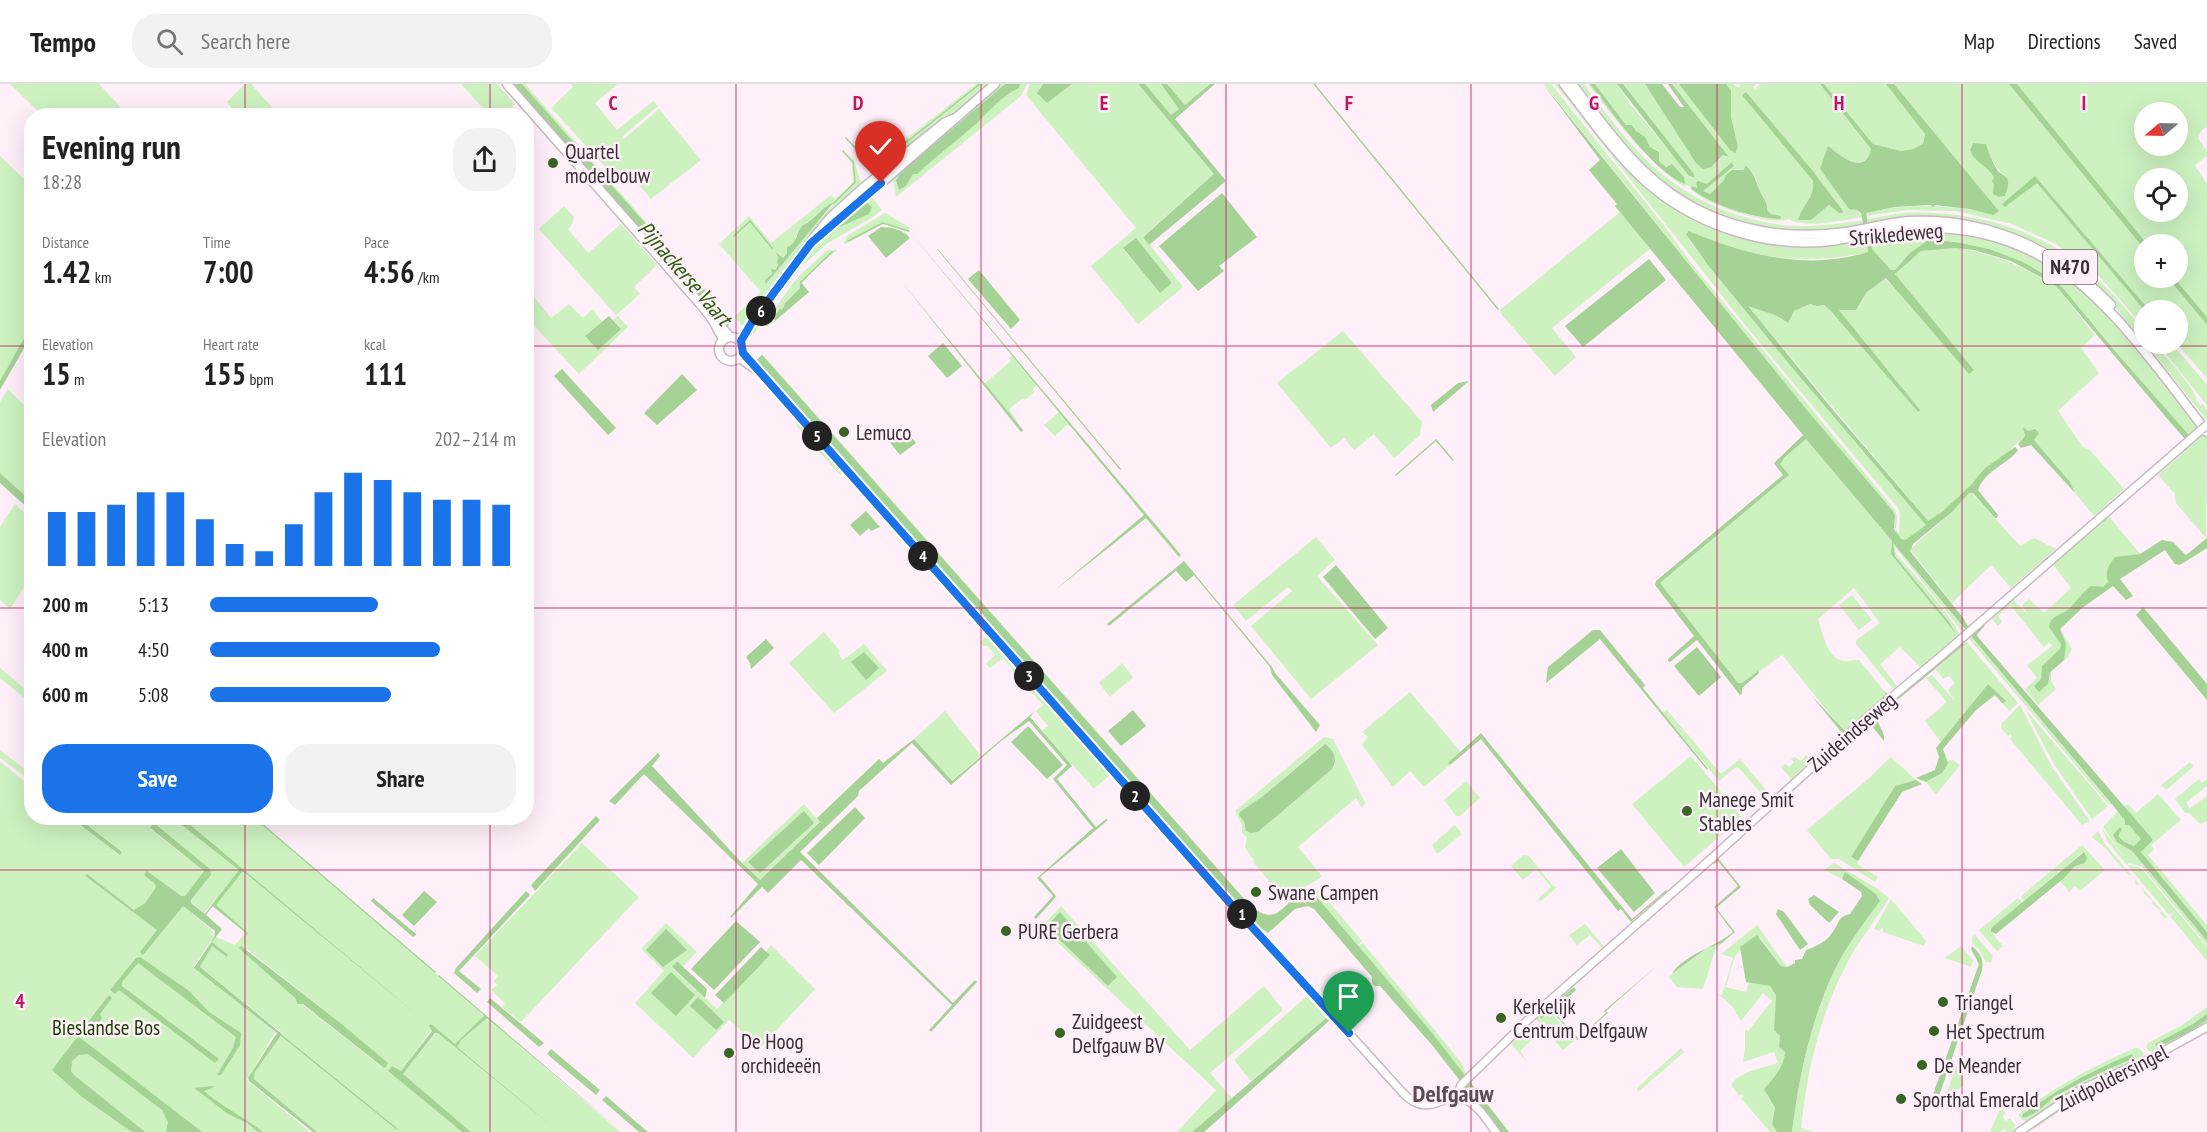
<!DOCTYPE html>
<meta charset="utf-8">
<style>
body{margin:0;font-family:"PT Sans Narrow",sans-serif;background:#f2f2f2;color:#222;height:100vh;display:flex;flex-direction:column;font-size:22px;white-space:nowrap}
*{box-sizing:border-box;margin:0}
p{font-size:20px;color:#767676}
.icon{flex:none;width:33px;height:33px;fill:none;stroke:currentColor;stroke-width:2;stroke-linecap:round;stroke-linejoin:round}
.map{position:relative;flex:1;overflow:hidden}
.drawer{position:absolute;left:24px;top:24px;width:510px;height:717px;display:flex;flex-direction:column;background:#fff;border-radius:24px;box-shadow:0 6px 24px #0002}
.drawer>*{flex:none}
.needle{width:39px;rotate:251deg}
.controls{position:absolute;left:2134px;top:18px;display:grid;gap:12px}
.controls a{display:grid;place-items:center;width:54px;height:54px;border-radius:50%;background:#fff;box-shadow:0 6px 24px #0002;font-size:30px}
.pin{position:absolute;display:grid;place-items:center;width:51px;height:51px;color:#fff;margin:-62px -26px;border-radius:50% 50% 50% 0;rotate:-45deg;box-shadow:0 0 6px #0007}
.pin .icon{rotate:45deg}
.km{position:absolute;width:30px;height:30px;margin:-15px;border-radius:50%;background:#222;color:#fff;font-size:16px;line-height:30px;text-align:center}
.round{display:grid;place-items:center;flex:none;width:63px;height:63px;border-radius:24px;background:#f2f2f2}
.summary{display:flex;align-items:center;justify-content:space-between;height:102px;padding:0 18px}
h1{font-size:33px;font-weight:800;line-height:45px}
.metrics{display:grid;grid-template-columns:repeat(3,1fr);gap:9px;height:102px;padding:6px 18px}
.metrics div{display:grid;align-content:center}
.metrics b{font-size:30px;font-weight:800}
.metrics small{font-size:16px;font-weight:400}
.metrics p{font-size:16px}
.chart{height:168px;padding:12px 18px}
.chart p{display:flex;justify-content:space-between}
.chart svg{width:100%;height:108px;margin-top:6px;stroke:#1a73e8;stroke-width:6}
.primary-button{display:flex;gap:12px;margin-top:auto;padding:12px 18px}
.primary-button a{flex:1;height:69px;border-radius:24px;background:#1a73e8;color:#fff;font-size:24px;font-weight:800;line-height:69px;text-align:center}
.primary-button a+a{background:#f2f2f2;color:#222}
ul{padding:0 18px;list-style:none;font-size:20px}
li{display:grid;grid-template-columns:96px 72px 1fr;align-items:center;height:45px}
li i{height:15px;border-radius:8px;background:#1a73e8}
header{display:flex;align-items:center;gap:36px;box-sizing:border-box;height:84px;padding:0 30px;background:#fff;border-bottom:2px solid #e0e0e0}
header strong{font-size:28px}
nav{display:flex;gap:33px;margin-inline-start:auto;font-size:21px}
.search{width:420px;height:54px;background:#f2f2f2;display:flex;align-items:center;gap:15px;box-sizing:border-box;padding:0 21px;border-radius:24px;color:#767676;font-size:22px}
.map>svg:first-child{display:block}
</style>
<header>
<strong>Tempo</strong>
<div class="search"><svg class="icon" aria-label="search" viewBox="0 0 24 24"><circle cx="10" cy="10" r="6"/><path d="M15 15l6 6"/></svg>Search here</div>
<nav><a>Map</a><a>Directions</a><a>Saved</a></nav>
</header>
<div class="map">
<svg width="2207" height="1048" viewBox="0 0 2207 1048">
<rect width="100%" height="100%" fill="#feeff8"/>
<g fill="#cdf2c0" fill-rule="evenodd">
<polygon points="10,0 99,0 128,31 42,31"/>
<polygon points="245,0 251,0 279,31 237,31 227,18"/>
<polygon points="461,0 497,0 515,20 503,31 496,28 489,31"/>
<polygon points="522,0 525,0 733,237 730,234"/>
<polygon points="571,0 618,0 595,19 617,46 653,17 658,22 622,53 624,55 659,25 701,76 651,115 632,93 622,101 551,24 573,3"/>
<polygon points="976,0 990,0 883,85 877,78 856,70 859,66 882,74"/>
<path d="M1000 0H1005L900 89 896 96 899 106 906 102 913 90 978 38C989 26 1004 10 1019 4L1020 0H1027L1021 12 896 113 894 99 891 95Z"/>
<path d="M1030 0H1043L1039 5 1047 19 1072 0H1138L1214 90 1143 152 1183 203 1138 240 1091 182 1136 144 1026 11ZM1135 155 1172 199 1160 209 1123 165Z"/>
<polygon points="1145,0 1161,0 1179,25 1171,31"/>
<polygon points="1167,0 1210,0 1185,21"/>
<path d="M1544 0H1551L1663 140 1691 179 1895 426 1897 433 1896 445 1899 450 1900 430 1898 424 1754 252 1555 0H1562L1633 91 1709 139 1866 155 1867 169C1798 181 1753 175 1689 147V156L1707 180 1794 286 1926 441 1905 456 1900 455C1891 441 1898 439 1893 427L1807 326Z"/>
<path d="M1576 0H1584C1601 22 1617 45 1636 65 1676 110 1733 138 1794 142 1816 143 1840 139 1862 137L1863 141 1828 149 1759 145 1694 121 1643 85 1603 36 1592 19Z"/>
<path d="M1588 0H1590C1619 36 1645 76 1685 100L1683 92 1671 80 1666 83 1659 77V67L1650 63C1645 54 1637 50 1632 41H1626L1595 0H1617L1631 21 1692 94 1694 90 1623 0H1645L1696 79 1711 83 1724 71 1728 72 1672 0H1679L1730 66 1735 69 1731 32V7L1726 0H1734L1737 3 1740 2 1739 0H1756L1753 3 1755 5 1761 0H1820L1871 65C1866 91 1840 71 1826 66V73L1820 85 1849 125 1858 126 1862 133C1845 136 1803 145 1789 135 1771 143 1697 119 1688 101L1683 102C1644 75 1617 37 1588 0ZM1746 8 1813 87 1843 127 1835 126 1830 121 1810 136 1798 132C1806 121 1815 112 1813 97L1743 11ZM1731 81 1734 82 1703 107 1710 110 1736 85 1744 86 1745 81C1756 90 1755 96 1760 107 1764 115 1768 117 1767 126L1771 130 1782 133C1753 138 1716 120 1692 105V102L1697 104 1696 97 1707 100Z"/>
<polygon points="1824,0 1886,0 1925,48 1923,60 1913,65 1901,67 1873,60"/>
<path d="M1894 0H2009L2145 166V194H2168L2207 241V294L2177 260 2178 226H2149L2035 92 2005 123 2037 98 2145 227V244L2098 191 2056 160 2012 140 1956 127 1907 126 1866 132 1865 129C1909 119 1948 121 1991 129L1999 127ZM1975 59 1986 60C1989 73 1997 86 2007 94L2005 112H1996L1993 90 1979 77 1970 64Z"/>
<path d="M2017 0H2207V42L2201 47 2198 54 2207 67V72L2195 81 2207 100V233L2174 194H2178V160H2147ZM2145 28H2178V62H2145ZM2145 94H2178V128H2145Z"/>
<polygon points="0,72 32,103 31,243 0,297"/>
<path d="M853 73 862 102 743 242 734 233 761 208 719 160 749 132 771 159 831 111 835 115 853 99 852 80 850 77ZM833 118V121L808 148 766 201 772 190 771 186H775L780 174 775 168 783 174 787 170V163L792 162 795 158V154L803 141Z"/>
<polygon points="870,111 882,126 873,133 828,159 803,181 763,234 754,251 750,247 812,164 836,139"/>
<polygon points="564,122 574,133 573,139 568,145 588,169 621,140 657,181 634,203 640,210 616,231 539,145"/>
<polygon points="1620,128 1650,165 1552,244 1576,273 1555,292 1502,231 1500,226"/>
<polygon points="885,129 911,144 905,147 886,140 881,141 846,160 844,159 847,152"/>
<path d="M1901 129C1977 125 2053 148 2106 203 2120 217 2132 233 2145 248V258C2133 251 2124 234 2115 223 2089 194 2040 154 2001 147L1868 140 1867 135Z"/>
<path d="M1951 146C1970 150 1992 152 2010 160 2095 194 2144 275 2199 343L2189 351 2114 266 2062 204 2049 193 2023 178 1955 158 1929 156 1910 169 1895 186H1891L1872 165 1871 153 1875 151Z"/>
<path d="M1955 164C1991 168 2018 181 2050 198L2055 201 2095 251 2081 264 2099 289 2058 327 2083 363 2090 366 2124 405 2094 432 2075 409 2070 398 2034 356 2035 345 2028 347 2024 344 2025 352 2004 372 1985 384 1980 393 1943 427 1928 437 1927 436 1747 221 1775 231 1787 239 1794 227 1811 220 1817 222 1823 221 1830 226 1920 326 1839 226 1859 223 1867 208 1885 194 1974 287 1895 190 1921 167Z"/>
<polygon points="827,166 837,166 815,184 802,199 800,198 800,204 785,219 785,223 781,226 779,224 774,233 775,237 767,243 763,241 797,194"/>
<polygon points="533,212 551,234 569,220 583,234 593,225 602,238 585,252 621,244 613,236 618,232 628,243 579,290 527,234 526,218"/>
<polygon points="1343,247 1422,338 1420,351 1394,374 1374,350 1354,366 1344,354 1331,364 1277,299"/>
<path d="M2146 260H2154C2165 272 2196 304 2197 318L2200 321 2203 320 2207 326V336Z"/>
<polygon points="2158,260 2172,260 2207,301 2207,321"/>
<polygon points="756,263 1108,660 1135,691 1134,693 762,271 762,283 1128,698 753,277"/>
<polygon points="1012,271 1037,301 1033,305 1034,308 1025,316 1023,314 1009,325 1024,348 984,300 1011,277 1009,274"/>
<polygon points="8,305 31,328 31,417 0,389 0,318"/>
<polygon points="1059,328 1071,342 1067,341 1055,352 1044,341"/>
<polygon points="798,339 843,389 840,391 796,341"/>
<polygon points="2203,348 2207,354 2206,454 2176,419 2175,410 2158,391 2190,363 2157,389 2156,387"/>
<path d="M1806 355 1892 457 1891 470 1957 550 1949 538 1895 472 1893 459 1966 547H1962L1894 462 1896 470C1909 484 1958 538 1960 553L1957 552 1921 584 1900 563 1880 580 1897 602 1893 605 1856 560V556L1880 539 1854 504 1818 535C1822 547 1827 572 1840 576 1847 579 1853 575 1859 576L1885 608V611L1846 646H1843L1782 571 1742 600 1738 599 1660 499 1788 392 1780 380 1785 373Z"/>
<polygon points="1969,409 1972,409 2020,462 2034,454 2056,465 2011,504 1991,481 1952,519 1910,465 1952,428"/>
<polygon points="15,420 31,435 31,492 10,525 0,516 0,443"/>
<polygon points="2107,430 2140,470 2114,474 2109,498 2060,545 2072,565 2068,573 2051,588 2051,597 2056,605 2038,621 2025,605 2037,594 2027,581 2052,562 2049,558 2044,563 2011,522 1998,531 2002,538 1998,542 1990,533 2012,514 2028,531 2022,521 2029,515 2044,529 2071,504 2052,479"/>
<polygon points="1316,453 1335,476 1317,492 1378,561 1311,615 1251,542 1292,507 1288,503 1246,537 1233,521"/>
<polygon points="1852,511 1872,536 1859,546 1839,521"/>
<polygon points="824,548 840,567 838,569 843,576 864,560 887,587 834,629 789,579"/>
<polygon points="1969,550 2111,720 2109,721 1967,552"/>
<polygon points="987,552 1024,595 1022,597 1003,574 990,584 986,580 995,571 988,562 983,562 980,558"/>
<polygon points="1965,556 2018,619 2009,627 2003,620 2006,618 1988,600 1941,658 1925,637 1947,618 1926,594 1932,591 1955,617 1948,606 1955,599 1949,592 1943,595 1936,585 1964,561 1963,559 1933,584 1932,582 1961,557"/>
<polygon points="1122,579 1133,593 1110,613 1099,599"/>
<polygon points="0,584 31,610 31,619 0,594"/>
<polygon points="1028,598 1110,691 1094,705 1072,680 1069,682 1042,647 1048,642 1036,627 1043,621 1025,600"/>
<polygon points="1410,608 1460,667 1449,679 1450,681 1424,703 1410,687 1393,703 1362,661 1368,653 1362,648"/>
<polygon points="2020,621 2052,683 2090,737 2082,741 2010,655 2012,652 2010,650 2008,652 2001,644 2002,639"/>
<polygon points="2025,625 2108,722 2092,735 2055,682"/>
<polygon points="1667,626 1721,690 1740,675 1771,712 1766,715 1739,684 1736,683 1719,697 1663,629"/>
<polygon points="945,627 981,672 951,697 914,655"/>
<path d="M1324 653 1333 655 1365 719 1362 724 1356 714 1298 763 1322 792C1314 799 1291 811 1281 811L1253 778 1254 776 1245 764 1247 753 1242 749V741L1235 727ZM1323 661 1328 662 1335 673V681L1331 686 1258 748 1251 749 1246 747 1243 736 1240 733V728L1263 712Z"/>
<polygon points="0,666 31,690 31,697 0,674"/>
<polygon points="1806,671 1811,677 1791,695 1781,683 1785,680 1789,683 1794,678 1791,675 1794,673 1801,677"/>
<polygon points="1691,672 1742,733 1684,783 1632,720"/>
<polygon points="1891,673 1916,696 1895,702 1851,774 1858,777 1857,780 1878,793 1875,798 1839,775 1831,775 1807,746 1868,695"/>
<polygon points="1952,676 1960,681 1936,711 1926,698 1936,693 1947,677"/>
<path d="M0 677 31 703V724L24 736 31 727 32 734H71L120 771 122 768 78 734H137L139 735 140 734H255L620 1048H471L403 990 436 949H438L432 945 401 987H388L462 1048H317L254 995 255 988 282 949 200 883 212 861 227 872 211 857 194 882 275 948 247 996 310 1048H0ZM154 740 211 791 191 816V818L204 829 211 821 245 849 235 861 214 852 212 850 213 847 182 821 157 846 86 793 88 791 134 826 145 819 156 803 154 799 144 791 181 812H185L204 787 150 745ZM247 865 338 937 387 979 383 984 302 920H297L296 915 241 866Z"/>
<polygon points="2190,678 2193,681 2192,684 2166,706 2161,701"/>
<polygon points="2199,695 2202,699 2207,695 2207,702 2187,718 2189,725 2207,712 2207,737 2202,740 2199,739 2189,729 2185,729 2175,715"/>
<polygon points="1466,697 1480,714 1460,732 1456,732 1444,716"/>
<polygon points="2158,710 2181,736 2151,761 2154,765 2148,771 2207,841 2207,848 2141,768 2153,756 2124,723 2128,720 2136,729"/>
<polygon points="804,720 820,738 760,796 742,779"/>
<polygon points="2118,727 2145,757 2133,769 2207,857 2207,861 2142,783 2129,779 2127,781 2107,757 2102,744 2126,776 2103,743"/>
<polygon points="1455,741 1462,750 1437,770 1432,761"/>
<polygon points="2098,747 2105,760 2167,833 2165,835 2160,829 2161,827 2151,819 2153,817 2143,809 2144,807 2139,800 2137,802 2135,799 2136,797 2130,790 2129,791 2124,786 2125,784 2123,785 2106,765 2092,753"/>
<polygon points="582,759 639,813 521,938 502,923 505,919 491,906 497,901 494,897 498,892 475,872"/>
<polygon points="2082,761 2105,786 2080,807 2075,802 2069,808 2060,797 2075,782 2083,780 2083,768 2024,817 2021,812"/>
<polygon points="1523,771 1529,772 1553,802 1557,803 1540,818 1538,815 1551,803 1536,785 1523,796 1511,782"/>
<path d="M1834 779 1878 805 1889 814C1875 837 1860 855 1847 879 1820 931 1807 986 1801 1044L1813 1048H1792C1799 992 1810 939 1834 887 1846 862 1864 839 1880 817L1846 789 1842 795 1824 786Z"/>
<polygon points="2129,781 2141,784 2207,863 2207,877 2170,832 2175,827 2169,831 2128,782"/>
<polygon points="1316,803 1362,857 1358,861 1317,814 1313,810 1306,810"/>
<polygon points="2018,814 2022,819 1991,844 1991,848 2003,862 1997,867 1979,846"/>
<polygon points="1891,815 1926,857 1924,862 1883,848 1883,845 1881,844 1880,847 1874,845"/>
<path d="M1061 822 1190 966 1264 902 1283 926 1210 989 1232 1014 1192 1048H1177L1216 1006 1041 843ZM1060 828 1117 893 1108 902 1046 843Z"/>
<polygon points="666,839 697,868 683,882 677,877 672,884 717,925 769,872 766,868 771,861 815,905 760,964 729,936 693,974 635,919 664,887 641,865"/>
<polygon points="1585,840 1602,860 1604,864 1603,865 1590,851 1577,861 1569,851"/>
<path d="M1757 841 1787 883 1781 882 1760 853C1731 868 1735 873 1726 903L1746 908 1749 898 1770 902 1776 911 1774 945 1780 952 1779 963 1785 968C1784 981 1776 994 1766 1003L1768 1013 1775 1025 1772 1040 1777 1048H1770L1741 1014 1743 1012 1741 1010 1739 1012 1731 1000C1741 987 1763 984 1778 979L1774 968 1743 978 1745 964V945L1748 947 1772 917 1763 909 1741 937 1735 928 1737 926 1735 927 1733 923 1718 910 1722 911 1733 874 1721 870Z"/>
<polygon points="1975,851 1993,872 1991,878 1986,878 1978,864 1972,859 1972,853"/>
<polygon points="1363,859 1461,978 1466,989 1464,992 1429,945 1358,862"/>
<polygon points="1722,859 1715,866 1703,905 1677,903 1669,893 1707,864"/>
<polygon points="1961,862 1973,876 1971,883 1945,874"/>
<polygon points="1307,912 1326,934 1251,997 1234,976"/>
<polygon points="2207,923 2207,940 2155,968 2149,967 2146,963 2148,959 2182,941"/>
<polygon points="1550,928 1575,956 1563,966 1536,935 1540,933 1541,935"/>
<polygon points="1526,945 1529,947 1531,945 1538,953 1536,956 1534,954 1520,967 1527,978 1511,960"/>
<polygon points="1681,964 1684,968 1638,1008 1637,1004"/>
<path d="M2135 964H2139L2144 970 2140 976C2097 994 2065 1010 2028 1038L2021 1035 2019 1031 2021 1028C2059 1001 2093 982 2135 964Z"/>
<polygon points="1959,974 1964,976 1965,981 1961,982 1964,1001 1945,1016 1947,1020 1941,1025"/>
<path d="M2146 980 2148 983 2116 996 2073 1018 2071 1017 2068 1019 2069 1021 2034 1045 2032 1043C2067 1017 2104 993 2146 980Z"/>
<polygon points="2000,1025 2006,1029 2002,1032 2006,1037 2010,1034 2015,1041 2014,1048 2006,1048 2005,1044 2000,1048 1990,1048"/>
</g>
<g fill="#a5d295">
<path d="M512 0H522L1248 819C1284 853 1283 802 1315 811L1429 945 1509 1048H1500L1432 961 1380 902H1375L1372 899V893L1314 825 1308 822 1295 825 1268 849 1252 838Z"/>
<path d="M1005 0H1020L1019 4C1003 11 990 26 977 39 957 57 936 72 917 90H913L906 102 899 106 896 96 900 89Z"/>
<polygon points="1043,0 1072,0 1047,19 1037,9"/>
<polygon points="1138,0 1145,0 1171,31 1179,25 1161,0 1167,0 1185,21 1210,0 1215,0 1175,35 1226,97 1149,161 1143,153 1214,90"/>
<path d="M1543 0 1807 326 1893 427 1895 432 1894 445 1901 455 1905 456 1926 441 1794 286 1707 180 1686 150 1689 147C1745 171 1808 187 1868 168L1861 129 1857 126 1849 125 1820 85 1828 62C1839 71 1865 93 1871 65L1820 0H1824L1873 60 1901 67 1913 65 1923 60 1925 50 1886 0H1894L1999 127 1993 131 1969 125 1935 121 1933 123 1930 121 1895 123 1866 129 1872 165 1891 186H1895L1910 169 1928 156 1955 158 1989 165 2023 178 2049 193 2062 203 2114 266 2189 351 2185 355 2170 338 2055 201 2050 198 2011 177 1974 166 1955 164 1921 167 1895 190 1974 286 1969 290 1886 194 1867 208 1856 226H1839L1920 326 1918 328 1830 226 1824 221 1817 222 1810 220 1794 227 1788 239 1775 231 1748 222 1834 327 1928 437 1943 427 1971 401 1985 384 2015 363 2018 366C2007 381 1985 386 1978 406L1998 431 1997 434H1995L1973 409H1969L1952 428 1913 460 1910 467 1964 535 1971 548 1976 547 1983 541 1985 542 1978 549 1977 552 2149 751 2153 756 2141 768 2207 848V857L2132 767 2117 758 2113 751 2120 743 2122 745 2118 752 2124 758 2134 762 2141 755 2129 741H2125V736L1893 459 1895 472 1949 538 1957 551 1891 470 1892 457 1806 355 1785 373 1780 380 1789 391 1660 499 1738 599H1742L1758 587 1759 589 1742 604V610L1740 611 1697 556 1670 578 1668 577V575L1694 552 1655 501 1656 497 1783 391 1774 379 1803 351 1615 122 1617 120 1589 86 1600 76Z"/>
<path d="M1590 0H1595L1626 41H1632L1636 47 1645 53 1650 63 1659 68V77L1666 83 1672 80 1684 93 1685 100C1651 86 1614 30 1590 0Z"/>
<polygon points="1617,0 1623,0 1694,90 1694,93 1689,92"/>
<polygon points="1645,0 1662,0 1680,23 1684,23 1668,0 1672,0 1729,73 1723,71 1711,83 1703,85 1696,79"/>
<polygon points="1679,0 1726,0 1731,7 1731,33 1738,63 1735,69 1730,66"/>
<polygon points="2009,0 2017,0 2147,160 2145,160 2145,166"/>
<path d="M1746 8 1813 87 1843 127 1842 129H1839L1829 121 1811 136H1798C1802 121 1815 114 1813 97L1742 11Z"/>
<path d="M1973 59 1986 60C1988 68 1994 81 1998 87 2001 91 2008 92 2008 97 2009 101 2006 108 2005 112L1999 113 1993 110 1994 100 1992 97 1994 93C1988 82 1974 78 1970 66Z"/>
<path d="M1732 78 1734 82 1703 107 1710 110 1724 96 1726 91 1732 86H1744L1745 81C1755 89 1755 97 1760 107 1763 114 1768 118 1767 126L1771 130 1781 132V135C1751 134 1715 122 1691 105L1692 102 1697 104 1696 98 1698 97 1707 100Z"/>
<polygon points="2035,92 2149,226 2145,227 2037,99 2005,123 2002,120"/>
<polygon points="1222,109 1257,153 1219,182 1224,187 1198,207 1159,162"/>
<path d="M834 118 766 200 765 196 772 190 771 185 775 186 778 181 777 177 779 174 775 168 783 174 787 169V163C797 161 796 148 803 141 804 140 806 140 807 139 817 132 823 123 834 118Z"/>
<polygon points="867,119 872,123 869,130 837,144 860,123"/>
<path d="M881 143C891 143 904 146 910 154L886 174 868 152Z"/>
<polygon points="909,147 1181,471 1179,473 1146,434 1054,507 1144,431"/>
<polygon points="1136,154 1172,199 1160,209 1123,164"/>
<polygon points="937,165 938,165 1121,385 1120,386"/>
<polygon points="1649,175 1666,196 1583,263 1565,242"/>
<polygon points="979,186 1020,236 1011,245 968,195"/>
<polygon points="2168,194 2174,194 2207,233 2207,241"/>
<polygon points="800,197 809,208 775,237 774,233 780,224 781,226 784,223 785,219 800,204"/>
<polygon points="901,197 1023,346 1021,348"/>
<polygon points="609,232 621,245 598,266 585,252"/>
<polygon points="31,242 31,252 0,306 0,297"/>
<polygon points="943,259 962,282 947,294 928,272"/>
<polygon points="562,285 616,344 608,351 554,292"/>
<polygon points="682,290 697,306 657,341 644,329"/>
<polygon points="1469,297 1433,328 1431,321 1458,299"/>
<polygon points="2023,343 2028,347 2035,345 2039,349 2034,356 2070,398 2075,409 2031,361 2021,364 2018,360 2025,352"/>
<polygon points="904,344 916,359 900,371 888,356"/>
<polygon points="0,389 31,417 31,427 0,399"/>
<polygon points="866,427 880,443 871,447 869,444 860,452 850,441"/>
<path d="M2207 454V464L2180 481 2175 480 2165 466 2120 495 2133 512 2126 516 2113 502 2082 524 2060 545 2066 560 2064 576 2050 588 2048 600 2039 608 2034 602 2041 595 2042 582 2060 565 2061 560 2049 543C2051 530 2062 532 2070 524 2078 515 2081 510 2091 502L2103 503 2108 498C2105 487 2108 482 2115 473L2140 470 2162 456 2173 458 2186 471Z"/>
<polygon points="1184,477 1272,583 1275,589 1320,641 1316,648 1272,591 1270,583 1194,491 1186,498 1176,487 1109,542 1107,540"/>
<polygon points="1336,481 1388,544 1375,555 1323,493"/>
<polygon points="2143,523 2207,600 2207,616 2136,531"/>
<polygon points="1593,546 1600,546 1645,601 1643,604 1708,685 1707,686 1600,555 1546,599 1548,583"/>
<polygon points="766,555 774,564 751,585 750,579 746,573"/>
<path d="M1963 559 1964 561 1878 632C1876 642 1886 647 1884 657L1868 637Z"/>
<polygon points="1697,563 1721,593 1699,612 1674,582"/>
<polygon points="864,568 879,584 866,596 851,578"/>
<polygon points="1988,600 2006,617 2003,620 1995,611 1976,626 1943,665 1948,679 1942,689 1926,698 1916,694 1935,686 1939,673 1936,664"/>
<polygon points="1885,608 1888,610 1818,673 1842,649 1811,611 1843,645 1846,646 1885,611"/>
<polygon points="1133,626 1146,642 1121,662 1108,647"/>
<polygon points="1035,627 1030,633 1072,682 1057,695 1096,743 1106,735 1108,736 1040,793 1056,812 1055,814 1036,835 1034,833 1053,812 1037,794 1093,744 1053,695 1067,681 1029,637 1001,657 951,701 912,659 859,707 858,712 800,768 953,919 975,896 977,898 931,948 929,946 952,921 801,776 768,809 762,803 731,834 730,833 758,800 644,690 615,721 609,717 658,669 660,672 652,682 742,779 760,796 820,738 817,734 879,675 883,679 914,655 952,697"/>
<polygon points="1028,642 1063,681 1047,695 1011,658"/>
<polygon points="1481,649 1632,835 1666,806 1667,807 1631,838 1621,825 1618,827 1481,655 1450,681 1448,679"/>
<path d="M1325 660C1334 666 1339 677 1331 686L1258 748 1251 749 1246 747 1244 738 1239 731 1240 728 1263 712Z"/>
<polygon points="1916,696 1922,700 1902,708 1858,777 1851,773 1895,702"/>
<polygon points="855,723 865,734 819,781 807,769"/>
<polygon points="804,727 814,739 760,789 748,778"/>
<polygon points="596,732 600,736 535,807 531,801"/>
<polygon points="71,734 78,734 122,768 120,771"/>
<polygon points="173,734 182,734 427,939 244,788 242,788 216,821 248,849 244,855 246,849 214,823 212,823 206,831 222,845 212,858 228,871 227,873 212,862 200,883 282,950 255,988 254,995 317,1048 313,1048 249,997 248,994 277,949 194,884 214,854 215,847 183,822 143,871 140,868 157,846 85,792 87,790 134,826 145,819 156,803 154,799 144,791 147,787 181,812 185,812 204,787 150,744 154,739 210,785 211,791 191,816 191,819 205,830 239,786"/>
<polygon points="254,734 256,734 436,888 435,889"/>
<polygon points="1621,765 1655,809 1634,828 1597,784"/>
<polygon points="2084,768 2087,774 2085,779 2075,782 2063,795 1996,850 1991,848 1991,844"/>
<path d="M1718 774 1741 803 1716 824 1735 848 1722 859 1707 864 1672 890C1683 871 1716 863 1733 848L1714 823 1738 802 1718 777 1714 780 1712 778Z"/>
<path d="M1845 788 1876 810 1880 817C1864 839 1846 862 1834 887 1810 939 1799 992 1792 1048H1777L1772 1040 1775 1024 1764 1005C1774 994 1784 983 1785 968L1779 963 1780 952 1774 946 1776 911 1770 902 1746 898 1740 863 1757 851 1781 882 1787 883 1795 879V876L1802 875 1806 866C1816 863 1829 856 1834 846 1839 838 1839 832 1850 830L1862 812 1861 808 1842 795Z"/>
<polygon points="424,807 437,818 414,842 402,831"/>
<polygon points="526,807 530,811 459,887 481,905 477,909 454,889 456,884"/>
<polygon points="1814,811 1839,828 1829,839 1810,821 1808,815"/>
<polygon points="373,814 416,850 416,851 413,853 371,817"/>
<polygon points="1778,825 1784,828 1808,860 1800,866 1776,830"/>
<polygon points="1060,828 1117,893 1108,902 1046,843"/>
<polygon points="736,837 760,858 714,906 691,885"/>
<polygon points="666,845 687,866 663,883 646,866"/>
<polygon points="241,862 338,937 388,979 386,983 384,984 303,920 297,920 296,915 243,868 239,864"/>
<path d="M1972 862C1980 869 1984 875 1982 886L1936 1021 1930 1019 1979 880 1971 865Z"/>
<polygon points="761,863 770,871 724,919 715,911"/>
<polygon points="140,873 188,906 209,928 241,949 240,961 221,991 217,991 233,964 236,953 138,879 122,898 122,902 219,975 215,979 119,906 115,910 110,906 136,874"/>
<polygon points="677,877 707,905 705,914 672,883"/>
<polygon points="1659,880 1606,927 1608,929 1577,956 1552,927 1541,935 1539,932 1574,903 1576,906 1553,927 1578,954 1606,929 1604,927"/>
<polygon points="671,888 695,911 676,932 651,909"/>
<polygon points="439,891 622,1048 487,934 461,956 457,963 559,1048 438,949 435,949 403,990 471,1048 462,1048 388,987 392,982 401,987 432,947 429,942 431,940 455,960 483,933 484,931 438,892"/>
<path d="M109 911 112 914 100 930 102 934C97 942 91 948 81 947Z"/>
<polygon points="698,913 724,938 716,946 690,922"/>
<polygon points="490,914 544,959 539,963 487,918"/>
<polygon points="2207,930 2207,936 2189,948 2158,963 2155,960 2193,940"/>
<polygon points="1326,934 1329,937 1204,1048 1192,1048"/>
<polygon points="78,952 202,1048 166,1048 168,1038 162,1026 88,970 79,971 72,977 71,987 74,991 145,1048 132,1048 82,1013 52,986"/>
<polygon points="551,965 600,1006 596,1011 547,970"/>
<path d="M2132 970 2134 974C2106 986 2079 998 2053 1014 2045 1020 2031 1035 2022 1033L2023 1030C2058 1005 2093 986 2132 970Z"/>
<path d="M213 1002 214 1003 204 1007C222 1023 244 1033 263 1048H258L247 1039 228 1030 194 1004Z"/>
<polygon points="606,1012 648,1048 639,1048 602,1016"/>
</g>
<polygon fill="#feeff8" points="734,236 763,270 755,277 726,244"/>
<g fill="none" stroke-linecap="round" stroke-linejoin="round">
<g stroke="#a5d295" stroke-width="1.5">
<polyline points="1314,0 1498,225"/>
<polyline points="846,54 859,68 883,76 886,74"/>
<polyline points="894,68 980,0"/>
<polyline points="834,119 855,98 853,78 843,67"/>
<polyline points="734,152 750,137 772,164"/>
<polyline points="848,157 883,139 909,147"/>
<polyline points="801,198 832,168"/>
<polyline points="1396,391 1436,356 1453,376"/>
<polyline points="1346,920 1356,911 1363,909"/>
<polyline points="281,951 397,1045"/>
</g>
<g stroke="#cab8c3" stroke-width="10">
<g id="minor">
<path d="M743 269 1231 819 1403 1009C1430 1037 1444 1005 1466 1016 1479 1022 1488 1038 1496 1048"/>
<polyline points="739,274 757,287"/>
<polyline points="1457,1014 1461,1001 1529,935 1712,774 1863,637 1946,568 2201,346"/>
<polyline points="2019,1048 2082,1005 2151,974 2207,943"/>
</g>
</g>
<g stroke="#cab8c3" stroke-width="11">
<g id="major">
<polyline points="507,0 702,222 712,235 723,255"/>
<path d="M1564 0C1589 32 1613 67 1642 94 1691 140 1765 165 1831 157 1857 153 1882 147 1907 145 1951 141 1996 149 2035 169 2104 204 2160 288 2207 348"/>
<path d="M1572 0C1605 43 1636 89 1684 118 1732 147 1790 156 1846 148 1867 145 1887 139 1908 137 1987 133 2057 165 2111 221"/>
<polyline points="826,147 995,0"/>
<polyline points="712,235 720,241 729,252"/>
<circle cx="731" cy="265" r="12"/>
<polyline points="741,257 752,238 815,152 830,134 864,103 944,39 953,35"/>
</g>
</g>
<use href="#minor" stroke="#fff" stroke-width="7"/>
<use href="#major" stroke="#fff" stroke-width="8"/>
<g stroke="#cab8c3" stroke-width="10" stroke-linecap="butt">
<polyline id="minor-bridge" points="2201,346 2207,341"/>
</g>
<use href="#minor-bridge" stroke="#fff" stroke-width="7"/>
</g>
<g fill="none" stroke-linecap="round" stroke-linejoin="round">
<g stroke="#fff" stroke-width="12">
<polyline id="route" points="881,99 811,159 752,238 741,257 743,269 1230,819 1349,949"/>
</g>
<use href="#route" stroke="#1a73e8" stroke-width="8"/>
</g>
<path fill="none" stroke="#c2185b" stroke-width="1.5" stroke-opacity="0.55" d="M245 0V32M490 0V32M736 0V1048M981 0V1048M1226 0V1048M1471 0V1048M1717 0V1048M1962 0V1048M0 262H32M526 262H2207M0 524H32M526 524H2207M245 734V1048M490 734V1048M0 786H2207"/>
<g fill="#376523" stroke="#feeff8" stroke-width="2">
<circle cx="553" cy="79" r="6"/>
<circle cx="844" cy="348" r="6"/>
<circle cx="1687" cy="727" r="6"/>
<circle cx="1256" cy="808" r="6"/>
<circle cx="1006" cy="847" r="6"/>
<circle cx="1943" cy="918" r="6"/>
<circle cx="1501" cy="934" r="6"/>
<circle cx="1934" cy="947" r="6"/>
<circle cx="1060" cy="949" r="6"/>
<circle cx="729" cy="969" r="6"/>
<circle cx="1922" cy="981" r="6"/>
<circle cx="1901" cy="1015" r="6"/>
</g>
<g text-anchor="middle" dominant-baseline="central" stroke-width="5" stroke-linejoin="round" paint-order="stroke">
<rect fill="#feeff8" stroke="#72696f" stroke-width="1.5" x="2043" y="166" width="54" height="34" rx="4.5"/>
<g font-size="20" font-weight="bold" fill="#362f34">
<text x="2070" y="183">N470</text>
</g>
<g font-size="21" fill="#362f34" stroke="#feeff8" text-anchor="start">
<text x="565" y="67">Quartel<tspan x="565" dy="24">modelbouw</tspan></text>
<text x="856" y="348">Lemuco</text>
<text x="1699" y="715">Manege Smit<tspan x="1699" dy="24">Stables</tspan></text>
<text x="1268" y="808">Swane Campen</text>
<text x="1018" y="847">PURE Gerbera</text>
<text x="1955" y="918">Triangel</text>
<text x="1513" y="922">Kerkelijk<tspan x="1513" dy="24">Centrum Delfgauw</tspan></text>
<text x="1072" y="937">Zuidgeest<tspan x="1072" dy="24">Delfgauw BV</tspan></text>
<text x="1946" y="947">Het Spectrum</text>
<text x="741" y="957">De Hoog<tspan x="741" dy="24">orchideeën</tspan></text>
<text x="1934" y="981">De Meander</text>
<text x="1913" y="1015">Sporthal Emerald</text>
</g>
<g font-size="21" fill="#362f34" stroke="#feeff8">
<text transform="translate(1896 150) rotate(-5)">Strikledeweg</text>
<text transform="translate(1852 648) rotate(-41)">Zuideindseweg</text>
<text transform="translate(2112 994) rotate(-27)">Zuidpoldersingel</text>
</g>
<g font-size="21" fill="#163f00" stroke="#feeff8">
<text x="106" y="943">Bieslandse Bos</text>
</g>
<g font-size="22" font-style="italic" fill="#2b610c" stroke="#feeff8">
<text transform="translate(685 189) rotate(49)">Pijnackerse Vaart</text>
</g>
<g font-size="24" font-weight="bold" fill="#5a4b55" stroke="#feeff8">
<text x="1453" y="1009">Delfgauw</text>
</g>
</g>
<g font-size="20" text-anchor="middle" font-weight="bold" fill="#c2185b" stroke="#feeff8" stroke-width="5" stroke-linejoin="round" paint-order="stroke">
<text x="613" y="26">C</text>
<text x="858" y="26">D</text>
<text x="1104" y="26">E</text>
<text x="1349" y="26">F</text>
<text x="1594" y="26">G</text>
<text x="1839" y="26">H</text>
<text x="2084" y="26">I</text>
<text x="20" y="924">4</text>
</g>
</svg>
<div class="controls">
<a><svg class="needle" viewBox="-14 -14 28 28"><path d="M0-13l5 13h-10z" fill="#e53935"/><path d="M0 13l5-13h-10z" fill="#767676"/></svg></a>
<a><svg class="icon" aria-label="locate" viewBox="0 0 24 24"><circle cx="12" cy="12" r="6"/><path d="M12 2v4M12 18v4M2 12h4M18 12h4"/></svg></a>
<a>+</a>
<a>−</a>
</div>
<div class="pin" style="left:1349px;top:949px;background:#1e9e55"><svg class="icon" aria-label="arrive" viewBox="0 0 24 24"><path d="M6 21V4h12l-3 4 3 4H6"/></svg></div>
<div class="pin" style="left:881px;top:99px;background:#d93025"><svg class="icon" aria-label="check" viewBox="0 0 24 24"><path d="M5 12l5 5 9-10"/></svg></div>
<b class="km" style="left:1242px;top:830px">1</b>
<b class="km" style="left:1135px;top:712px">2</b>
<b class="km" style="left:1029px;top:592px">3</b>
<b class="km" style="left:923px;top:472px">4</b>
<b class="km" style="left:817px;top:352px">5</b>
<b class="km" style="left:761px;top:227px">6</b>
<section class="drawer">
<div class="summary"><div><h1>Evening run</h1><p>18:28</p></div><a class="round"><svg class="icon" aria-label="share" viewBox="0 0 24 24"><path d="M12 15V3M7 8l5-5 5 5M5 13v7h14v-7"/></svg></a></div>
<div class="metrics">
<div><p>Distance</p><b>1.42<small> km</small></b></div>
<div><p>Time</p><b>7:00</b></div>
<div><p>Pace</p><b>4:56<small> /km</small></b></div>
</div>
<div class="metrics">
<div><p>Elevation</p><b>15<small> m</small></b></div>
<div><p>Heart rate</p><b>155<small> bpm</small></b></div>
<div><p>kcal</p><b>111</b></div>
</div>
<div class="chart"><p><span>Elevation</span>202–214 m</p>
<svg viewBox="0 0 160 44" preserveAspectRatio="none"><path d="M5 44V22M15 44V22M25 44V19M35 44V14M45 44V14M55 44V25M65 44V35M75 44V38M85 44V27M95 44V14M105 44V6M115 44V9M125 44V14M135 44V17M145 44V17M155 44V19"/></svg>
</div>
<ul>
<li><b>200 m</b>5:13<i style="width:55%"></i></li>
<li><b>400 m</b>4:50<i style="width:75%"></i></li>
<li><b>600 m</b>5:08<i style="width:59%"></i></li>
</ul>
<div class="primary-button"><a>Save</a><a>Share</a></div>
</section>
</div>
